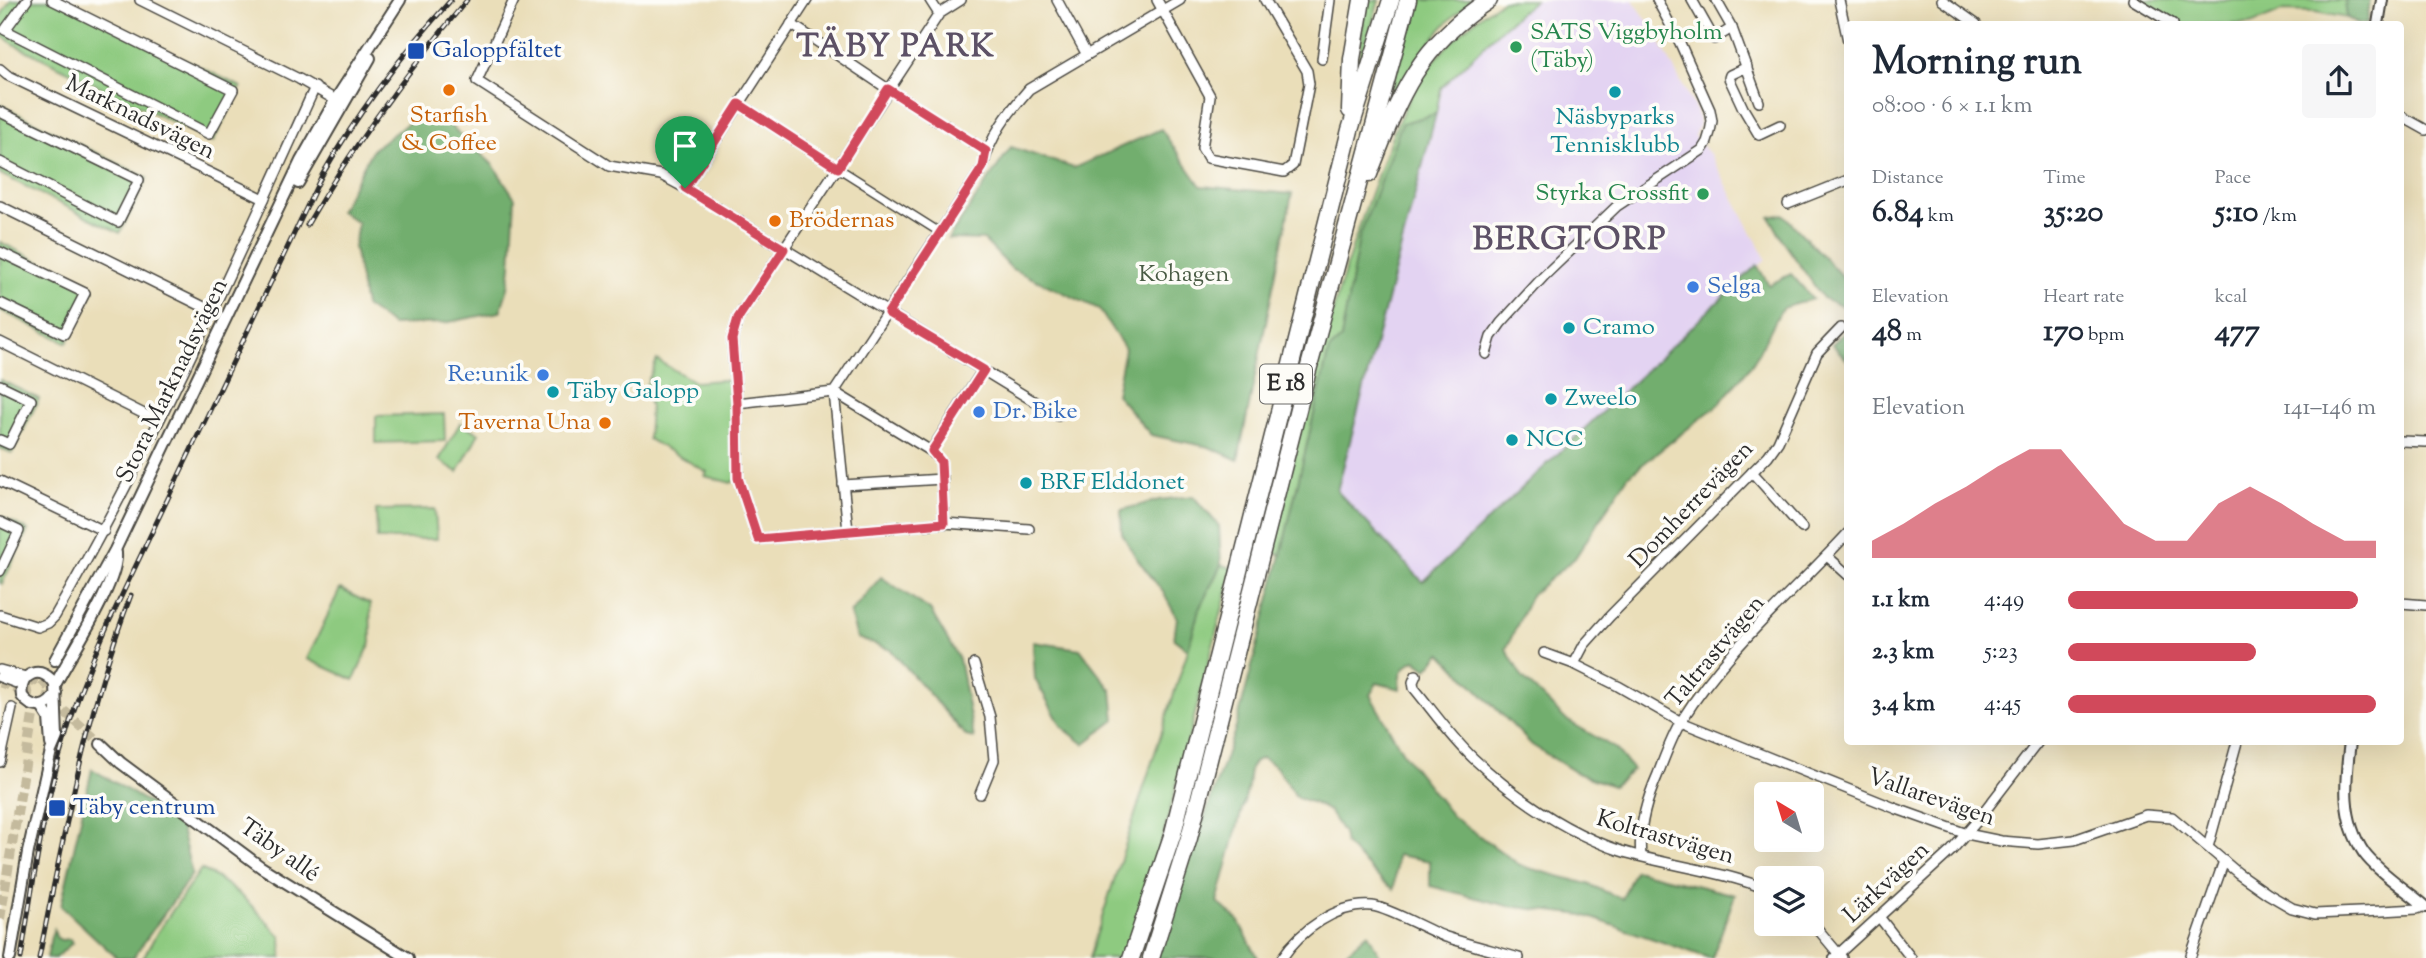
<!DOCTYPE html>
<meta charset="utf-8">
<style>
body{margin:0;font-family:"Sorts Mill Goudy",serif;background:#f6f6f7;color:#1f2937;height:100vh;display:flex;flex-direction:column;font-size:26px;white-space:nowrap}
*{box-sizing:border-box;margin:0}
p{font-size:23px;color:#747a83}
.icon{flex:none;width:38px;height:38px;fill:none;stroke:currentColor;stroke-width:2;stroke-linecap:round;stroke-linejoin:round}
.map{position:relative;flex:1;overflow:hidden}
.details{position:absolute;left:1844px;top:21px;width:560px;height:724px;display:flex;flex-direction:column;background:#fff;border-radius:7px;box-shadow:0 7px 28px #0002}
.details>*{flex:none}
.needle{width:46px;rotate:322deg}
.tools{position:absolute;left:1754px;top:782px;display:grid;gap:14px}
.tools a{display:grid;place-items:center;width:70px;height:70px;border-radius:7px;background:#fff;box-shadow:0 7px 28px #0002;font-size:35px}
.pin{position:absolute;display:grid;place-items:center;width:60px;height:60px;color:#fff;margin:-72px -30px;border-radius:50% 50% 50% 0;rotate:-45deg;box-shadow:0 0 7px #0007}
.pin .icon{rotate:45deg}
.round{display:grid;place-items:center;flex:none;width:74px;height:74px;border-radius:7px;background:#f6f6f7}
.headline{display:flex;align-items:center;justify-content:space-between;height:119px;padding:0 28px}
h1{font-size:38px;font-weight:800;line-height:52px}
.figures{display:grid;grid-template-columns:repeat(3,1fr);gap:10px;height:119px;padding:7px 28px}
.figures div{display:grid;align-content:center}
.figures b{font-size:30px;font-weight:800}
.figures small{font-size:19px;font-weight:400}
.figures p{font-size:19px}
.chart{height:196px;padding:14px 28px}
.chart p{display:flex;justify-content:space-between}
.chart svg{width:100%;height:126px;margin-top:7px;fill:#d1495b;opacity:.7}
ul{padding:0 28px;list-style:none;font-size:23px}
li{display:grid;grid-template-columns:112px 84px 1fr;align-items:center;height:52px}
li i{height:18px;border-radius:9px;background:#d1495b}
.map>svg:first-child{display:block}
</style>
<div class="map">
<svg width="2426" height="958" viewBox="0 0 2426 958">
<rect width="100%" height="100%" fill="#fdfcf7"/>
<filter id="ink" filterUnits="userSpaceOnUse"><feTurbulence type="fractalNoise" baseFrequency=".0143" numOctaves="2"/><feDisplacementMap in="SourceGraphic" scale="14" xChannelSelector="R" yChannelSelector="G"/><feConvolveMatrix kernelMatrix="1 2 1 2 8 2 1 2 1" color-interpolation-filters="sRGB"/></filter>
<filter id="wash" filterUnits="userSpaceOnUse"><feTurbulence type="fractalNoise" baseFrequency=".00686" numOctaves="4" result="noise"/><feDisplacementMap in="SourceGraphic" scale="28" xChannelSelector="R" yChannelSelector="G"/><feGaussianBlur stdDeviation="1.57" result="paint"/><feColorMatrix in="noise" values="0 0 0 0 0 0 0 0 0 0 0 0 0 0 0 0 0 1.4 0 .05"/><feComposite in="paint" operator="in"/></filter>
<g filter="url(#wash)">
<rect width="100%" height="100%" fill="#eadeb9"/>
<polygon fill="#e3d3f2" points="1535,0 1633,0 1651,26 1697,112 1699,124 1694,136 1710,154 1766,259 1423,582 1337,491 1436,114 1441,88 1503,27"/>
<g fill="#8eca80" stroke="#5c7a56" stroke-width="2">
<polygon points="11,0 63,0 241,87 213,142 17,46 0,35 0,17"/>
<polygon points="1365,0 1379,0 1358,73"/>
<path d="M1417 0H1474C1434 26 1412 70 1388 110L1385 109Z"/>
<path d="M1503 0H1535L1503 27 1441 88 1436 114 1402 123 1359 238 1341 339 1329 350 1281 555 1270 550C1301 430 1329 309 1371 193 1386 153 1398 112 1423 76 1444 45 1471 21 1503 0Z"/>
<polygon points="2141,0 2345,0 2347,18 2315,12 2282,11 2251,24 2180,24"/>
<polygon points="0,105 147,178 120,233 0,174"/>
<polygon points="0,242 94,289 67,343 0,310"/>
<polygon points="657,360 695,382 720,380 735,382 738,478 731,483 705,476 707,472 648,439 650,407 645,388"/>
<polygon points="0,380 39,399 12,453 0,448"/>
<polygon points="444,414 445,441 376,443 376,416"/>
<polygon points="460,423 479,433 458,472 439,460"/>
<polygon points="435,509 437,539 377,539 376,510"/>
<polygon points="0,516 28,530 2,584 0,583"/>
<polygon points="1221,565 1233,568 1157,860 1125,958 1089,958 1188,650 1199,609"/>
<polygon points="340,589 370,604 371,642 354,680 307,659"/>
<path d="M201 869C235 886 257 910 281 937L282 958H143L157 933Z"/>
</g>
<g fill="#72ae6e" stroke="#4e6c4c" stroke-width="2">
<polygon points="2345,0 2370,0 2367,24 2360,24 2347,18"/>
<path d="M1436 114 1337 491 1423 582 1757 265 1769 285 1791 274 1813 299 1782 308 1753 363 1720 403 1628 476 1575 558 1531 595 1506 649 1522 677 1565 719 1616 749 1633 770 1613 786 1577 773 1532 745 1441 653 1427 669 1415 660C1401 666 1400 676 1400 689L1377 683 1370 695 1403 753 1452 816 1521 866 1588 884 1622 899 1635 870 1735 895 1712 958H1709L1583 915 1508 906 1430 886V861L1397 855 1394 889 1382 881 1345 844 1343 833 1329 811 1314 803 1297 798 1276 767 1262 758 1255 761 1250 768 1248 787 1217 902 1238 920 1258 958H1157L1162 938 1236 727 1281 555 1329 350 1341 339 1359 238 1402 123Z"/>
<polygon points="416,117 442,118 493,165 515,198 511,267 508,288 500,312 444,323 392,325 365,306 354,247 358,223 340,211 372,150"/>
<polygon points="1161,129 1201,186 1292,194 1238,460 1209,447 1151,435 1116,394 1125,349 1099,309 1012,269 984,240 948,239 1011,147 1074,168"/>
<polygon points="1783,214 1848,283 1848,309 1823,298 1783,241 1770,217"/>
<polygon points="1846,331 1848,333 1848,361 1832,344"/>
<polygon points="1193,496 1219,526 1221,565 1199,609 1188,650 1174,639 1177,618 1163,592 1135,556 1122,533 1121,510 1159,500"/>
<polygon points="881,577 930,610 959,659 974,738 966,736 891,650 857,638 850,613"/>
<polygon points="1033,642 1080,649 1112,691 1115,720 1084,744 1062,727 1035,679"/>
<polygon points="92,769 179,821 192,874 133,958 117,958 61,906"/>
<polygon points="54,929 56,937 61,940 70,939 72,943 56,958 47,958 51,936"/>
<polygon points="1368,933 1381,958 1340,958"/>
</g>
</g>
<g filter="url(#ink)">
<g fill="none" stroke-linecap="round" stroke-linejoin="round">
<polyline stroke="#c4ba9d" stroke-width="9" stroke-dasharray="9 4.5" stroke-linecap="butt" points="0,683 25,691"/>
<g stroke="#c4ba9d" stroke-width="10" stroke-dasharray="10 5" stroke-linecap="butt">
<polyline points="42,680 49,688 48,697"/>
<path d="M28 697 26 687C31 681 35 678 42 680"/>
<polyline points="53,701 101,744"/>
<polyline points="0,919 35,703"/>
</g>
<g stroke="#484640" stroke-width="10">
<polyline id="pedestrian" points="838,168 941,233"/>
</g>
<g stroke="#484640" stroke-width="12">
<g id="minor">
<polyline points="27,0 5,30 209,134 233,90 52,0"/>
<polyline points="140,0 299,79 341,103"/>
<polyline points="514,0 477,81 609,166 661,175 685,188 1058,416"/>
<polyline points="930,0 939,14"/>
<polyline points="961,0 939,14 738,318 732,339 737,403 738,478 758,539 944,523 1029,529"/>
<polyline points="1057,0 1087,55"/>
<polyline points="1157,0 1210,96 1202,148 1208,158 1284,172 1293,165 1309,84 1307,71 1265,0"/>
<polyline points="1692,0 1714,39 1732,28"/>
<polyline points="1716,0 1732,28 1759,102"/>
<polyline points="1839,0 1848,41"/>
<polyline points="1942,0 1976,24"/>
<polyline points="2133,0 2173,24"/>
<polyline points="791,24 888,89 986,151"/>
<polyline points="1322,59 1330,0"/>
<polyline points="1747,67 1730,75 1729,78 1743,108 1759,135 1780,125"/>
<polyline points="0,69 7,75 264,199"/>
<polyline points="739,104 838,168"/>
<polyline points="0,112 139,180 118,222 0,162"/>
<polyline points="2401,116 2426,130"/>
<polyline points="685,188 807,0"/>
<polyline points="1788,204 1848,180"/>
<polyline points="0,206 212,311"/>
<polyline points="0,252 85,293 64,334 0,303"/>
<polyline points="0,342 158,421"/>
<polyline points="1486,354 1491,337 1501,323 1544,276 1617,206 1702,150 1707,142 1710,132 1712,121 1710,110 1680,43 1657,0"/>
<polyline points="0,385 31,400 9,444 0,440"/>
<polyline points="834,392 931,451 941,462 944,523"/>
<polyline points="834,392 848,531"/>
<path d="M737 403 834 392 983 167C989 137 1009 112 1029 89L1180 0"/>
<polyline points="2401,441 2426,442"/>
<polyline points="931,451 983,370"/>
<polyline points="1752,472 1802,528"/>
<polyline points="0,481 104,531"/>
<polyline points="843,485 943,479"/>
<polyline points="0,522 19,531 0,571"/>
<polyline points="1827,556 1848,575"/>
<polyline points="2401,603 2426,605"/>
<path d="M0 615 38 627 48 623 55 616C153 446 234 266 315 87"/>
<polyline points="1544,653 1574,664 1618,686 1681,722 1897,809 1967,834 2001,841 2038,844 2074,840 2146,815 2172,817 2238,873 2268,894 2292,908 2315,914 2382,911 2417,909 2425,906"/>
<polyline points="974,664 990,717 994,760 980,794"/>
<polyline points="1574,664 1584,645 1610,616 1768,456 1778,442 1817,353 1841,328"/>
<polyline points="0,670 26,677"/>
<path d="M1416 675 1413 682 1414 688C1433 711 1451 737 1473 758 1516 798 1565 832 1621 851 1669 866 1719 870 1766 889"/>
<polyline points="0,677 22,685"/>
<polyline points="0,762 12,708"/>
<polyline points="2208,847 2237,742"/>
<path d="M1641 856C1638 829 1647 799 1658 774 1665 756 1672 736 1682 720 1726 649 1792 594 1848 533"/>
<polyline points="1880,918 1911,958"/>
<polyline points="1811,921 1842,958"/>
<path d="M1282 958C1300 931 1337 903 1372 906 1389 908 1427 930 1446 937 1470 945 1495 951 1519 958"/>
<polyline points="1834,958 1952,850 1978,820 2038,742"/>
<polyline points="2190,958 2224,861"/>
</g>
</g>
<g stroke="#484640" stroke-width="14">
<g id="tertiary">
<polyline points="2378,24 2382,0"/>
<polyline points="298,183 370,58"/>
<polyline points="55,660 115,550 301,161 336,99 400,0"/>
<path d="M55 685C70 655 119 582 116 553"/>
<polyline points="42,707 49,718 51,744"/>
<path d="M2350 742C2345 781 2341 819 2364 853 2377 871 2409 892 2426 907"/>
<polyline points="101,744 121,763 261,867 408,958"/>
<path d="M10 958 28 852 51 751 57 737 55 685C43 664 18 672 22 696 32 710 48 710 56 693"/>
</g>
</g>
<g stroke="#484640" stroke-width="19">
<g id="motorway">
<polyline points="1350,110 1352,59 1362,0"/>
<path d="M1369 174C1399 97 1417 47 1489 0"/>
<polyline points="1131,958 1173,833 1350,130 1391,0"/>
<polyline points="1151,958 1189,838 1307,374 1408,0"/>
</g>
</g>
<use href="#pedestrian" stroke="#fff" stroke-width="7"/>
<use href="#minor" stroke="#fff" stroke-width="9"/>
<use href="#tertiary" stroke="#fff" stroke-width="10"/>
<use href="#motorway" stroke="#fff" stroke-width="16"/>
<g stroke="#2b2b2b" stroke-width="5">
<g id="rail">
<path d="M307 225C353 145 408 71 467 0"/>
<path d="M21 958C32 891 41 823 59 758 72 711 89 666 109 622L321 177C358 112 401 55 451 0"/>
<path d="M39 958C64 835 86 712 131 595"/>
</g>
</g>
<use href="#rail" stroke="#fdfcf7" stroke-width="2.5" stroke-dasharray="8" stroke-linecap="butt"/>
</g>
</g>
<g fill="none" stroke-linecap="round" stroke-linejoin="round" filter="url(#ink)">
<g stroke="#fff" stroke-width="14">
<polygon id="route" points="888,89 986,151 983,167 888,313 984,370 932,451 941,462 944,523 758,539 738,478 737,403 732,339 738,318 784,249 685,188 739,104 838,168"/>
</g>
<use href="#route" stroke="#d1495b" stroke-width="9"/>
</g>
<g fill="#2e9e5b" stroke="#fdfcf7" stroke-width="2.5">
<circle cx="1516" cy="47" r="7"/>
<circle cx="1703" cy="194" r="7"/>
</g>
<g fill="#1a4fb4" stroke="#fdfcf7" stroke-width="2.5">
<rect x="407" y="42" width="18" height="18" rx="3.5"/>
<rect x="48" y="799" width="18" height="18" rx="3.5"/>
</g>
<g fill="#e8710a" stroke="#fdfcf7" stroke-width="2.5">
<circle cx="449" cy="90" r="7"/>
<circle cx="775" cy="221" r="7"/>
<circle cx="605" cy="423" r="7"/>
</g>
<g fill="#0f9aa8" stroke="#fdfcf7" stroke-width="2.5">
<circle cx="1615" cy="92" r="7"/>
<circle cx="1569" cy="328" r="7"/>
<circle cx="553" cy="392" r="7"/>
<circle cx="1551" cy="399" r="7"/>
<circle cx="1512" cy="440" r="7"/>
<circle cx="1026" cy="483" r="7"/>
</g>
<g fill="#3f7fe0" stroke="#fdfcf7" stroke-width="2.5">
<circle cx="1693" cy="287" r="7"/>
<circle cx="543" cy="375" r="7"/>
<circle cx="979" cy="412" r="7"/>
</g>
<g text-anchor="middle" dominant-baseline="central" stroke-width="7" stroke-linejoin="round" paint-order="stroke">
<rect fill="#fdfcf7" stroke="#6a6a68" stroke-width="2" x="1260" y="364.5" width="52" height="39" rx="5"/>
<g font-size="23" font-weight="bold" fill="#2b2b2b">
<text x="1286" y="384">E 18</text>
</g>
<g font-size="24" fill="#27864d" stroke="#fdfcf7" text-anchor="start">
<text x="1530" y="33">SATS Viggbyholm<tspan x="1530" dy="28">(Täby)</tspan></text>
<text x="1689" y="194" text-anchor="end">Styrka Crossfit</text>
</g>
<g font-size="24" fill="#164399" stroke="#fdfcf7" text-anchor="start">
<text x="432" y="51">Galoppfältet</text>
<text x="73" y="808">Täby centrum</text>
</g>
<g font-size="24" fill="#c56008" stroke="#fdfcf7">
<text x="449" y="116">Starfish<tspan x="449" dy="28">&amp; Coffee</tspan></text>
<text x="789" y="221" text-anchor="start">Brödernas</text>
<text x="591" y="423" text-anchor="end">Taverna Una</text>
</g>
<g font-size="24" fill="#2b2b2b" stroke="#fdfcf7">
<text transform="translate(140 118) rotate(26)">Marknadsvägen</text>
<text transform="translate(173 381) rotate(-64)">Stora Marknadsvägen</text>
<text transform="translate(1692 505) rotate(-46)">Domherrevägen</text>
<text transform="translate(1716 652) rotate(-50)">Taltrastvägen</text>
<text transform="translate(1931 798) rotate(19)">Vallarevägen</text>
<text transform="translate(1665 838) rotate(16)">Koltrastvägen</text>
<text transform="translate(279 851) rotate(35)">Täby allé</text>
<text transform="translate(1887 883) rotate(-43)">Lärkvägen</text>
</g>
<g font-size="24" fill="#0d838f" stroke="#fdfcf7" text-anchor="start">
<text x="1615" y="118" text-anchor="middle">Näsbyparks<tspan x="1615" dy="28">Tennisklubb</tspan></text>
<text x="1583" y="328">Cramo</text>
<text x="567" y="392">Täby Galopp</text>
<text x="1565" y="399">Zweelo</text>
<text x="1526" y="440">NCC</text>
<text x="1040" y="483">BRF Elddonet</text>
</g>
<g font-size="24" fill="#495b44" stroke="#fdfcf7">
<text x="1184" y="275">Kohagen</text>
</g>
<g font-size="24" fill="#366cbe" stroke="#fdfcf7" text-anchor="start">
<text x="1707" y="287">Selga</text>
<text x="529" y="375" text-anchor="end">Re:unik</text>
<text x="993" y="412">Dr. Bike</text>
</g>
<g font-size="32" font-weight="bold" letter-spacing="2" fill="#5d5166" stroke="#fdfcf7">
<text x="896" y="48">TÄBY PARK</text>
<text x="1570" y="241">BERGTORP</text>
</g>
</g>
</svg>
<div class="tools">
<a><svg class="needle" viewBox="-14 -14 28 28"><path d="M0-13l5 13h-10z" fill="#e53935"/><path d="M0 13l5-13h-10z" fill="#747a83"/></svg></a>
<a><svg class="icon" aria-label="layers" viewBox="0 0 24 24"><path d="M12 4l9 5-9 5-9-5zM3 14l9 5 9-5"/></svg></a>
</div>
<div class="pin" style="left:685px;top:188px;background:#1e9e55"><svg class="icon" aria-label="arrive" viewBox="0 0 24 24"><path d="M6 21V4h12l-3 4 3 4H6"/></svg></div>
<section class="details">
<div class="headline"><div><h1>Morning run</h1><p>08:00 · 6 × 1.1 km</p></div><a class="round"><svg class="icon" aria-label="share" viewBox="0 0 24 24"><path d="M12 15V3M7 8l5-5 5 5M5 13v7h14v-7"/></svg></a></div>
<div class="figures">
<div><p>Distance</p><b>6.84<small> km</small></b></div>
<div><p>Time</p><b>35:20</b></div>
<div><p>Pace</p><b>5:10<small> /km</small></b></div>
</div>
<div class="figures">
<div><p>Elevation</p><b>48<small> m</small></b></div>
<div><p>Heart rate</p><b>170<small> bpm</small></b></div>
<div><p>kcal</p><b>477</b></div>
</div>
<div class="chart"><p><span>Elevation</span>141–146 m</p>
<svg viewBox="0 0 160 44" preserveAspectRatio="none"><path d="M0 44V38L10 32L20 25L30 19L40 12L50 6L60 6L70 19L80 32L90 38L100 38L110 25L120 19L130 25L140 32L150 38L160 38V44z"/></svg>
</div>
<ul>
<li><b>1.1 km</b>4:49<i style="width:94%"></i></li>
<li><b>2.3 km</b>5:23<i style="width:61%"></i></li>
<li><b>3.4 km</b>4:45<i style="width:100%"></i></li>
</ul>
</section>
</div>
